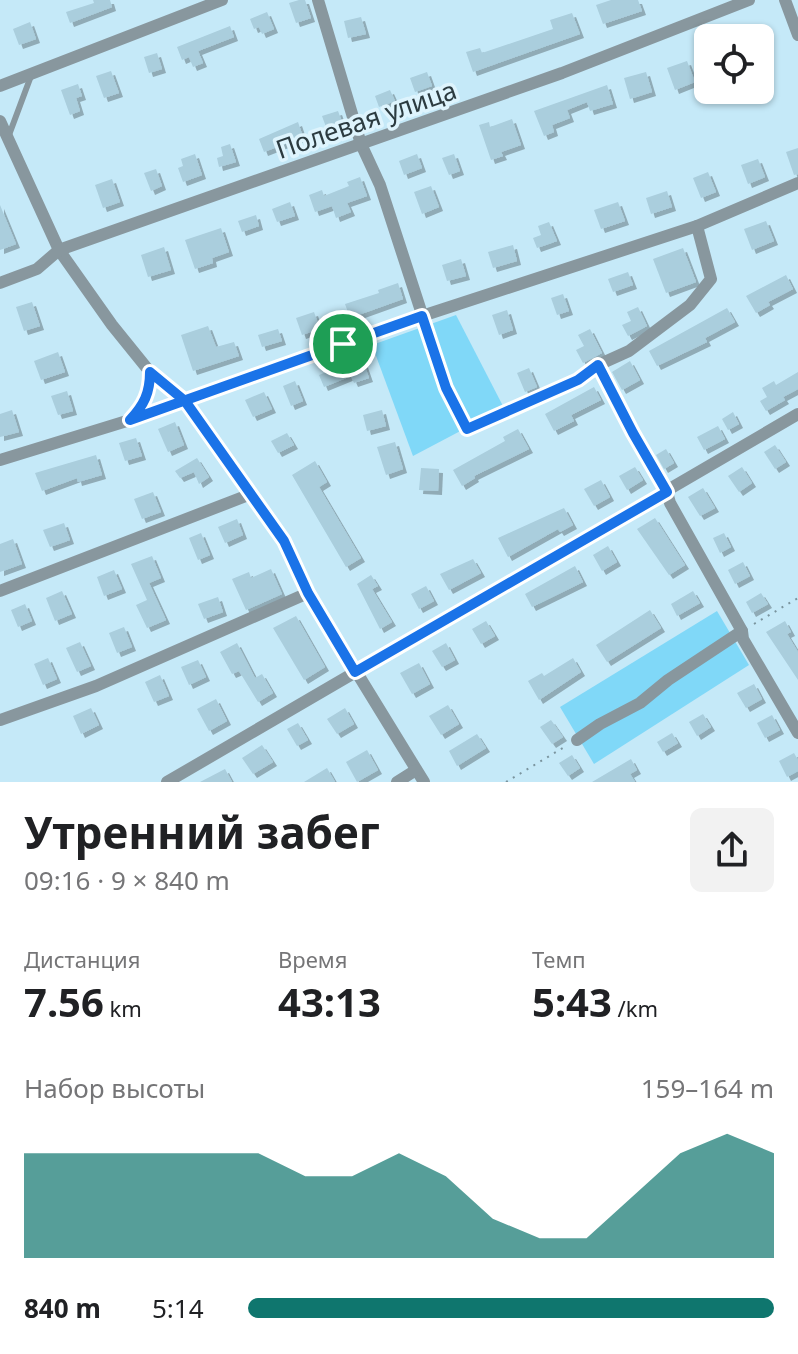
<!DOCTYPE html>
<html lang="ru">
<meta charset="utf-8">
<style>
body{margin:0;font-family:"Noto Sans",sans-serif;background:#f2f2f2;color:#202124;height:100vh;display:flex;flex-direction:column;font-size:30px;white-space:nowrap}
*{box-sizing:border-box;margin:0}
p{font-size:26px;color:#757577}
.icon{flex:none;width:44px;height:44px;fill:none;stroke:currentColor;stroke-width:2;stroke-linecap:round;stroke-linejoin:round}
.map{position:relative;height:782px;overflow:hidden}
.drawer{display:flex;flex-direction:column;background:#fff;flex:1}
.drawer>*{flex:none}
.controls{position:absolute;left:694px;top:24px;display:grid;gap:16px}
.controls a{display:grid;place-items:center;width:80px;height:80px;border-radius:12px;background:#fff;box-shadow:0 2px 6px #0004;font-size:40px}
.pin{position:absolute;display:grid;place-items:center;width:68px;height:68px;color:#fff;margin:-34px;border:4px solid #fff;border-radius:50%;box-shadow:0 2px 8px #0007}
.round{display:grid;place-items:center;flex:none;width:84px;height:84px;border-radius:12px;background:#f2f2f2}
.headline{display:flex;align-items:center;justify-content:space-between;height:136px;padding:0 24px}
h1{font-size:44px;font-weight:700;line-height:60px}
.figures{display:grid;grid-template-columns:repeat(3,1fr);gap:12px;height:136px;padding:8px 24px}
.figures div{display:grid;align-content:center}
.figures b{font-size:40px;font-weight:700}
.figures small{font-size:22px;font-weight:400}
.figures p{font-size:22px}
.chart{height:224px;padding:16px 24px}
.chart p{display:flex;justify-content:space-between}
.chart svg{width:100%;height:144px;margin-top:8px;fill:#0f766e;opacity:.7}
ul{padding:0 24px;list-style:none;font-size:26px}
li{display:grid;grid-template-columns:128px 96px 1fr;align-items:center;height:60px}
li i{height:20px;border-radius:10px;background:#0f766e}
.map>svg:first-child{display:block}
</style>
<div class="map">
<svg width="798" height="782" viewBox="0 0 798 782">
<defs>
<filter id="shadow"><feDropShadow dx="4" dy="4" stdDeviation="0" flood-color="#0004"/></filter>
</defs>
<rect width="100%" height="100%" fill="#c5e9f8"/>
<g fill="#80d8f8">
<polygon points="456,315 504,408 413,456 372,345"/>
<polygon points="717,611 749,665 594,764 560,707"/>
</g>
<g fill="#aacedd" filter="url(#shadow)">
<polygon points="93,0 110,0 112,7 70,23 66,12 94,3"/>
<polygon points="299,0 305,0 311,18 296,23 289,3"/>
<polygon points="611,0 638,0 642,11 603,24 596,5"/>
<polygon points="267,12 274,29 262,34 259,27 254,29 250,19"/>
<polygon points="572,13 580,34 473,72 466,52 480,48 482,53 553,29 550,20"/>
<polygon points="361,17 366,34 348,38 344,21"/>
<polygon points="30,22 36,39 19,45 13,29"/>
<polygon points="230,26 234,37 198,51 203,63 193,67 189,57 182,60 177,47"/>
<polygon points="157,53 162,69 149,73 144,57"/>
<polygon points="687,61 695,82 675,90 667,68"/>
<polygon points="111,71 119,93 104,98 96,76"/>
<polygon points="427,72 432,86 415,92 410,78"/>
<polygon points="646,72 652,92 630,99 624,78"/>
<polygon points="78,84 82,96 76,98 80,111 70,115 61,90"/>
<polygon points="607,85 613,104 590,111 587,102 567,110 570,118 552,125 554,132 544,136 534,111"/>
<polygon points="390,90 395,101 379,107 375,96"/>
<polygon points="338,111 342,122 326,127 322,116"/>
<polygon points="512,119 521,145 501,152 503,156 491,160 479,125 489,122 490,127"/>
<polygon points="298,122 303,137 264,152 259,139"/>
<polygon points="230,144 236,162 219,167 217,158 223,156 221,147"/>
<polygon points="798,148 798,174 794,175 786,152"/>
<polygon points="195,154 202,175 183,182 178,168 183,166 181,159"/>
<polygon points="417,154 422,168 404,175 399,161"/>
<polygon points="454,154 460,171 449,175 442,158"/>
<polygon points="758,159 765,177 748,184 741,165"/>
<polygon points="156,169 162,186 151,191 144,173"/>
<polygon points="708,172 716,192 701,198 693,178"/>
<polygon points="360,177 367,196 347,203 351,212 336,218 332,206 315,212 309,195 322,190 324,196 349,186 347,182"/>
<polygon points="112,179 120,202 103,208 95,185"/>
<polygon points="431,186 439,207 422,214 414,192"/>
<polygon points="667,191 672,207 651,214 646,198"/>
<polygon points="290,202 295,216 277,222 272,209"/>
<polygon points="618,202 625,221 601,229 594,210"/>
<polygon points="0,205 16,244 0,250"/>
<polygon points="256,215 259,226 242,232 238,221"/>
<polygon points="766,221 774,241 752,250 744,229"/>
<polygon points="549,222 557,241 537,248 533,238 541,235 538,226"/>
<polygon points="221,228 229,252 212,258 213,263 195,269 185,240"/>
<polygon points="513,245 517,261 493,268 488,252"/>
<polygon points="164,247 171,270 148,277 141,255"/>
<polygon points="683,248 696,282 666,293 653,259"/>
<polygon points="461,259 466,276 447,281 442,265"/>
<polygon points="628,272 633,285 613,292 608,279"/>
<polygon points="786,275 793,289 768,302 770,305 756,313 746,296"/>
<polygon points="398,283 403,299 350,318 345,304 379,293 378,290"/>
<polygon points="563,294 569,311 557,315 551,298"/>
<polygon points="32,302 40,326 24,331 16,307"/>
<polygon points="638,307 647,326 628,336 622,325 631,321 627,312"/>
<polygon points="727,308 735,322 705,338 707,342 657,366 649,351"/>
<polygon points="507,310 513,330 499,335 492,315"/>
<polygon points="314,312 320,329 302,335 296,318"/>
<polygon points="208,326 216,347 234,342 239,356 193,371 181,335"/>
<polygon points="278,329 282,341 262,347 258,335"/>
<polygon points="590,329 602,353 583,363 576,350 584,346 578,335"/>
<polygon points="58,352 65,372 41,380 34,361"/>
<polygon points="362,358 369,378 354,383 351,376 324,387 319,375"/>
<polygon points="630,361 640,380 622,390 612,372"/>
<polygon points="529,368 537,387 525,392 517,373"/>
<polygon points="798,372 798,389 783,397 785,400 766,411 760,401 767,397 762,388 774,381 776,385"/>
<polygon points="295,381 303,401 291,406 283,386"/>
<polygon points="594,387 601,400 571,415 574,421 554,431 545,414"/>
<polygon points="67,391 73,411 58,415 51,396"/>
<polygon points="264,392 272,409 253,417 245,400"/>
<polygon points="12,410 19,432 0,437 0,414"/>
<polygon points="382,410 386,426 367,431 363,415"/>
<polygon points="733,412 739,424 728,430 722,419"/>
<polygon points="175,422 184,445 168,452 158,429"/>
<polygon points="718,426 725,439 704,450 697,437"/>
<polygon points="518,429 529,449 474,476 475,478 462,486 453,470 505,441 503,437"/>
<polygon points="287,433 294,445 278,453 271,441"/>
<polygon points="136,438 142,456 125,461 119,443"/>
<polygon points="395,442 403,469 386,475 377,447"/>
<polygon points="775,445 786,462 775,469 764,452"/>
<polygon points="666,449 674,463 664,469 656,455"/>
<polygon points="96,455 102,475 78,482 77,478 42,491 35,473"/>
<polygon points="197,458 209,477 199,484 194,472 180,478 175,471"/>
<polygon points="315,461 327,482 319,487 361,558 346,567 292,475"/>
<polygon points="635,467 643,480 627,490 619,476"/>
<polygon points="742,467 752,483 739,492 728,476"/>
<polygon points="421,468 439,469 438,491 419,490"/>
<polygon points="601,480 610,497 594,506 584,489"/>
<polygon points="703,488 715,508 700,516 688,497"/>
<polygon points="153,492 161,512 142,519 134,499"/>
<polygon points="564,508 573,525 560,532 558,529 508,557 498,538"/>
<polygon points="655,518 685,565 669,575 637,529"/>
<polygon points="237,519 243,535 225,543 218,527"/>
<polygon points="64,523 70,540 50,547 43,530"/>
<polygon points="201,533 210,555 198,560 189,538"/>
<polygon points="724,533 731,547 720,553 713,538"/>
<polygon points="13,539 22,564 0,572 0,544"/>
<polygon points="608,546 617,562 602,571 593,555"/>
<polygon points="152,556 161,578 149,583 166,620 147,628 136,605 147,600 131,564"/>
<polygon points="473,559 481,573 449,590 440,574"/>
<polygon points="743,562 750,576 735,584 728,570"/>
<polygon points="575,566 583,582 532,607 525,594"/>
<polygon points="271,569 282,594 246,610 232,579 249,572 251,578"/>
<polygon points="114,570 122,589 104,596 97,577"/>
<polygon points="371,575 378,586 372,589 392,622 380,629 357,584"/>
<polygon points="426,586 434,601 419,609 411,594"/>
<polygon points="62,591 72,614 55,621 46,598"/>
<polygon points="693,591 700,603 677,616 671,604"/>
<polygon points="761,593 768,604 752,613 746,602"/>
<polygon points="218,597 223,612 204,619 198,604"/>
<polygon points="25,604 32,621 18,627 11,610"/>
<polygon points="650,610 661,628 607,662 596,645"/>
<polygon points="296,616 325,667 304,680 273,628"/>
<polygon points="486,621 495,636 481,644 472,629"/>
<polygon points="785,621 791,632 787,634 798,652 798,680 766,632"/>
<polygon points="124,627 132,647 117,653 109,633"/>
<polygon points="80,642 91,666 77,672 66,648"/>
<polygon points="237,643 255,678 262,674 273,693 258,702 239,671 232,674 220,652"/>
<polygon points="446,643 455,660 442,667 432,651"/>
<polygon points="48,658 57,679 43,685 34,664"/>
<polygon points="573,658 581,672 539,700 528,681 542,673 544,676"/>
<polygon points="198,660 206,677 189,685 181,667"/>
<polygon points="419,663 430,684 412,694 400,673"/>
<polygon points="160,675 169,696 154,702 145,682"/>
<polygon points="754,684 762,699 746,708 737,693"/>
<polygon points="216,699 227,721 209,731 197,709"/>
<polygon points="448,705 459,724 441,735 429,716"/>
<polygon points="91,708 99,725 81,734 73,716"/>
<polygon points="345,708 354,724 337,734 327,719"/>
<polygon points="703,714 711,727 697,736 689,722"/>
<polygon points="772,715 780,730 765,738 757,723"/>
<polygon points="551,720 563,737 552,744 540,727"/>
<polygon points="298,723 308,740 297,746 287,729"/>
<polygon points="672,733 678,743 663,752 657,742"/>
<polygon points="477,734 486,748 457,766 449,751"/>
<polygon points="262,745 273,762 253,774 242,758"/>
<polygon points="367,750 378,770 357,782 346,762"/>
<polygon points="794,753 798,760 798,771 787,777 779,761"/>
<polygon points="572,755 580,768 568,776 559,763"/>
<polygon points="631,759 637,770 630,774 635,782 592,782"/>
<polygon points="327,768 335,782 304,782"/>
<polygon points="225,769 232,782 200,782"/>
</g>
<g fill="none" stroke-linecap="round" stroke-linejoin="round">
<g stroke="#7a949e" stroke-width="2" stroke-dasharray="2 6" stroke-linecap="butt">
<polyline points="754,624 798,598"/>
<polyline points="506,782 566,746"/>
</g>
<polyline stroke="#88979e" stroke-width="6" points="9,135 31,76"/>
<g stroke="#88979e" stroke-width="12">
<polyline points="318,0 361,144 380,185 446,388 467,429 578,380 598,365 629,351 690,305 711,279 697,226"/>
<polyline points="785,0 798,35"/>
<polyline points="0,86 222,0"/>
<polyline points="0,121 59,250 112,325 150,372 185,401 284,541 308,593 424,782"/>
<polyline points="0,283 37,269 59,250 562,73 749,0"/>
<polyline points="598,365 633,433 667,492 670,503 742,631 743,639 798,733"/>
<polyline points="130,420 422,316 697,226 798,183"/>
<path d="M0 460 130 420C144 405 150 393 150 372"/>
<polyline points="0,591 251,494"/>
<polyline points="0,720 96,686 308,593"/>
<polyline points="577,740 600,724 640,703 668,680 742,631"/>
<polyline points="167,782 798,414"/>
<polyline points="397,782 416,770"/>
</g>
</g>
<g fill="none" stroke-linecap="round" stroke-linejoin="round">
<g stroke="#fff" stroke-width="16">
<path id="route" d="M343 344C272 370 201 395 130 420 144 405 150 393 150 372L185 401 284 541 308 593 355 672 667 492 633 433 598 365 578 380 467 429 446 388 422 316 343 344"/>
</g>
<use href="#route" stroke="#1a73e8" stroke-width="10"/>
</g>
<g text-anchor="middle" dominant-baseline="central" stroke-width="7" stroke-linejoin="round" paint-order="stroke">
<g font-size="26" fill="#2c3b40" stroke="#def4fd">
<text transform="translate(366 119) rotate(-19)">Полевая улица</text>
</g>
</g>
</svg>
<div class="controls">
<a><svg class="icon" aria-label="locate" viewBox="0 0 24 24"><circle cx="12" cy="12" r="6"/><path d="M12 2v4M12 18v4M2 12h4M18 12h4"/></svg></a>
</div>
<div class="pin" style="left:343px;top:344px;background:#1e9e55"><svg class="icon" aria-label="arrive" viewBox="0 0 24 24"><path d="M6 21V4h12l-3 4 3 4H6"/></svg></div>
</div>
<section class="drawer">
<div class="headline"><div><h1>Утренний забег</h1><p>09:16 · 9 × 840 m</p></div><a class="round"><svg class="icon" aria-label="share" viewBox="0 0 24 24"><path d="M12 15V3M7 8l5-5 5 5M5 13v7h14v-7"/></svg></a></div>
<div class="figures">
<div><p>Дистанция</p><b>7.56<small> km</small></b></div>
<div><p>Время</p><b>43:13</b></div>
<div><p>Темп</p><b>5:43<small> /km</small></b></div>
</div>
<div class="chart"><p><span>Набор высоты</span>159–164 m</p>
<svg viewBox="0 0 160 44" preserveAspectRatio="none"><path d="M0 44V12L10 12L20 12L30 12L40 12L50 12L60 19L70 19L80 12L90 19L100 32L110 38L120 38L130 25L140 12L150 6L160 12V44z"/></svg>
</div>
<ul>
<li><b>840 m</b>5:14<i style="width:100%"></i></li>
</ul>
</section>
